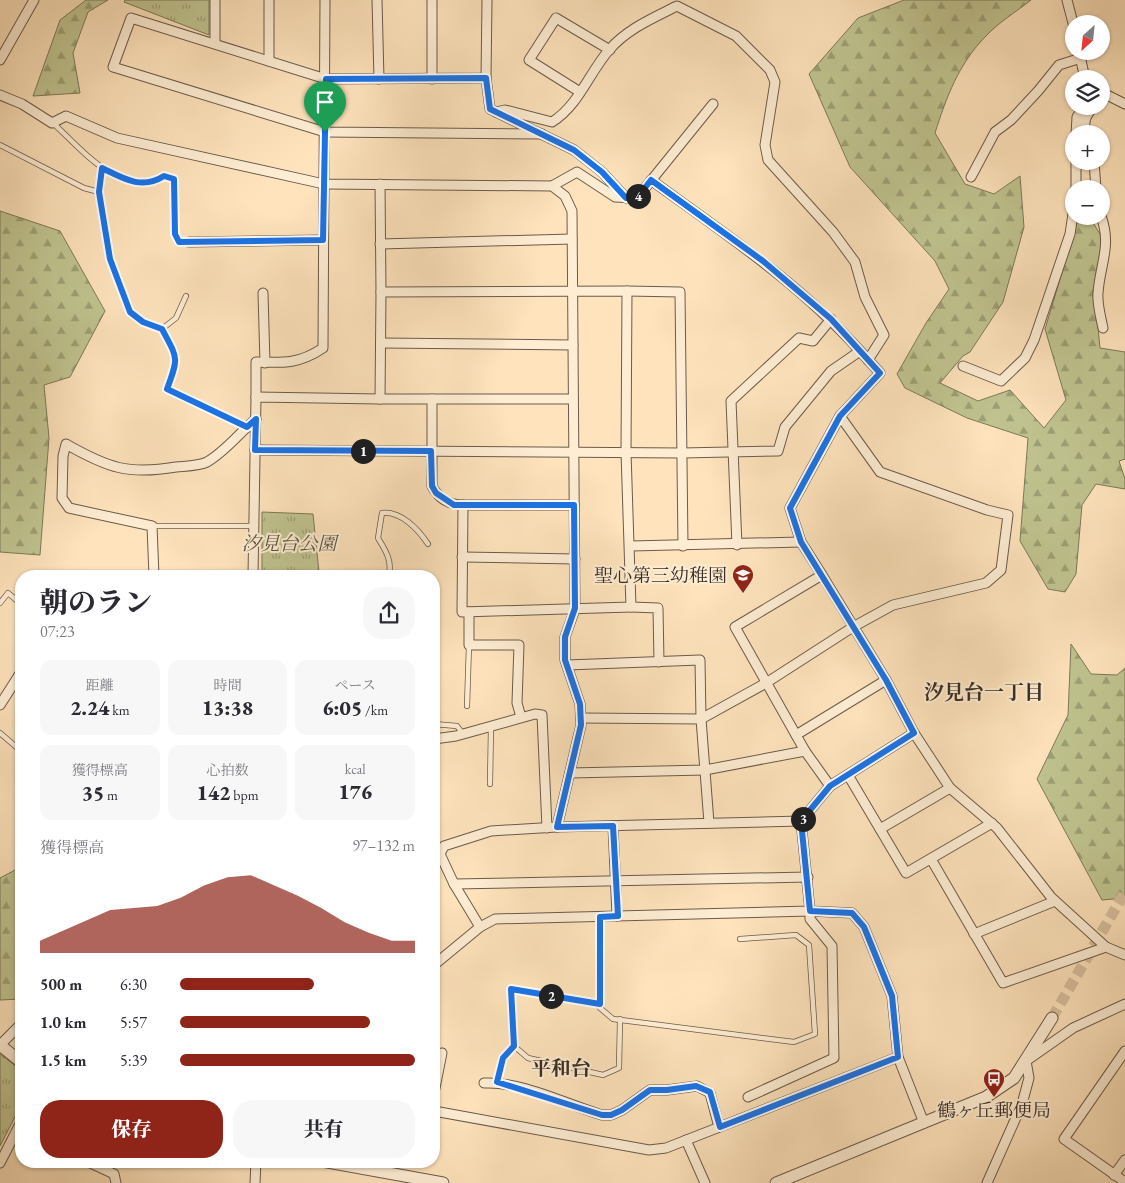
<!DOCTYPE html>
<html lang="ja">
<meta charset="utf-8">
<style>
body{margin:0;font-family:"EB Garamond","Noto Serif JP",serif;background:#f7f7f7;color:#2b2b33;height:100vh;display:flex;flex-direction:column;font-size:19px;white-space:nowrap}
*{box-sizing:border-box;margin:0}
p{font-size:16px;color:#7c7c81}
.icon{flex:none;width:28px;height:28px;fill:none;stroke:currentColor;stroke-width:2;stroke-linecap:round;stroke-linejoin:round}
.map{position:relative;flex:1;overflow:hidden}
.drawer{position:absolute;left:15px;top:570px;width:425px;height:598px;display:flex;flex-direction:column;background:#fff;border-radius:20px;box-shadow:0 1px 4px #0004}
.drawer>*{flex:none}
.needle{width:32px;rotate:207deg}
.controls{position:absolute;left:1065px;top:15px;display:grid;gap:10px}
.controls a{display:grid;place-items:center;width:45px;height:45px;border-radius:50%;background:#fff;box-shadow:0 1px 4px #0004;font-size:25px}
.pin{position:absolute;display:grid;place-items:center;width:42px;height:42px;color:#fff;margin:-51px -21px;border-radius:50% 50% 50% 0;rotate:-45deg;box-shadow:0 0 5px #0007}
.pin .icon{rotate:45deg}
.km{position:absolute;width:25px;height:25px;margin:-12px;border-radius:50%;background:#222;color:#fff;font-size:14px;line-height:25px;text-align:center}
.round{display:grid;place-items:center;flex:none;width:52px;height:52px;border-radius:20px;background:#f7f7f7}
.headline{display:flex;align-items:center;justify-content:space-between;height:85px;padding:0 25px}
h1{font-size:28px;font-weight:800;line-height:38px}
.stats{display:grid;grid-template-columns:repeat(3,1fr);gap:8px;height:85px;padding:5px 25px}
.stats div{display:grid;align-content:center;border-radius:12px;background:#f7f7f7;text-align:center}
.stats b{font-size:21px;font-weight:800}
.stats small{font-size:14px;font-weight:400}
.stats p{font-size:14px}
.chart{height:140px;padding:10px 25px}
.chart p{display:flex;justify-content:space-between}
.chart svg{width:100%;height:90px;margin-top:5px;fill:#8f2418;opacity:.7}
.primary-button{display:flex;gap:10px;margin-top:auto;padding:10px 25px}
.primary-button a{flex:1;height:58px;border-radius:20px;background:#8f2418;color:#fff;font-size:20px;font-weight:800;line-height:58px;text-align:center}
.primary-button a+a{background:#f7f7f7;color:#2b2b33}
ul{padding:0 25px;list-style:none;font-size:16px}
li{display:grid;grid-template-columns:80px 60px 1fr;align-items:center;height:38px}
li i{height:12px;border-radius:6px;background:#8f2418}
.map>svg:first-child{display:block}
</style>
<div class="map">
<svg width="1125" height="1183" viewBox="0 0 1125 1183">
<defs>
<pattern id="grass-tufts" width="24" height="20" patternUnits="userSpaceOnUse" patternTransform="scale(1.25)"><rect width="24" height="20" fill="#c0c490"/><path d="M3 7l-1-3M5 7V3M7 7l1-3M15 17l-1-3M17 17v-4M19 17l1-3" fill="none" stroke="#9da075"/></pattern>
<pattern id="forest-firs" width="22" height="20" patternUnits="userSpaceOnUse" patternTransform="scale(1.25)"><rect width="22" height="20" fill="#c0c490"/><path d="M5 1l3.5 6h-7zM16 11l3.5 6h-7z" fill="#9da075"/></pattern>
</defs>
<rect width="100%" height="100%" fill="#fee3bc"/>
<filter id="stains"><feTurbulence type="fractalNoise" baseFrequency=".004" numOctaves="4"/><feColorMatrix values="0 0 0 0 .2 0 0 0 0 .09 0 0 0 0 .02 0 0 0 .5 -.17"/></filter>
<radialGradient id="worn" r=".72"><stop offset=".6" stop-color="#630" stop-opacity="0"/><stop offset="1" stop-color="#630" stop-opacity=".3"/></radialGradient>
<g fill="url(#grass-tufts)" stroke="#7d795a">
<polygon points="125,0 209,0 209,35 124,2"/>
<polygon points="262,512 313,514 319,572 262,572"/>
<polygon points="0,1054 21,1070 21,1105 0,1146"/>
</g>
<g fill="url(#forest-firs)" stroke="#7d795a">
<polygon points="86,0 108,0 88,12 73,53 80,93 33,96 60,20"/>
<path d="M904 0H1031C1016 12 999 22 986 36 959 63 946 98 935 133L965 184 994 194 1020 176 1024 227 1003 302 970 352 963 356 940 383 978 401 1010 390 1044 428 1066 400 1045 329 1079 216H1089L1103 239 1094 288 1100 348 1125 352V459L1119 461 1125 479V489L1096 484 1082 505 1076 574 1065 592 1048 589 1020 541 1028 438 967 418 905 388 897 374 926 323 949 289 935 261 850 167 809 74 858 18Z"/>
<polygon points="0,211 60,231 105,311 70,377 44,385 49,438 40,555 0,552"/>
<polygon points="1071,644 1091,674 1117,675 1125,668 1125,898 1102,900 1037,779 1068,715"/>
<polygon points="17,869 21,870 21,999 0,1000 0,878"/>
</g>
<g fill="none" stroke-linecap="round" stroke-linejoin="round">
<polyline stroke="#d7bf9e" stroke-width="11" stroke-dasharray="11 5.5" stroke-linecap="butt" points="1052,1018 1125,892"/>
<g stroke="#6b5b4b" stroke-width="6">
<g id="service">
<path d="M53 123C81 149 123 201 164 176L175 179V234L179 242H189"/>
<polyline points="0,145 84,188 99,192"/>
<path d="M103 168C96 212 107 256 125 295 127 301 128 309 131 313 139 322 152 325 162 329 178 359 179 357 167 389L247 427"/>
<polyline points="162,329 176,318 186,296"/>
<polyline points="152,526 253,526"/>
<path d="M389 576C392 560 386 551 378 538L382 513C401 511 418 529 428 544"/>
<polyline points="0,603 8,593 21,604"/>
<polyline points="467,706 469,645"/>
<polyline points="434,724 457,726 463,734"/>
<polyline points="0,733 21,751"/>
<polyline points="490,784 491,726"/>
<polyline points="600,917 600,1008 613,1019 794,1042 815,1034 809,945 796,935 740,939"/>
<polyline points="600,1004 511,989 514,1046 528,1058 603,1075 619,1068 620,1019"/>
<polyline points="497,1082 503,1058 514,1046"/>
</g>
</g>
<g stroke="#6b5b4b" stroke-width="11">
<g id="minor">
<polyline points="269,0 269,61"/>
<polyline points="377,0 379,79"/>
<polyline points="432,0 432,79"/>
<polyline points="487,0 486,78 326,79 131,18 113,67 325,132 542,134"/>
<polyline points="1067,0 1074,27"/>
<polyline points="215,43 215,0"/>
<polyline points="1079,51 1085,79"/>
<polyline points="0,60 34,0"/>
<polyline points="486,78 490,109 574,150 602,172 626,198"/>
<polyline points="580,92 529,60 556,18 610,50"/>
<polyline points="1101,92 1125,104"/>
<polyline points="0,95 22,104 52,123 66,116 117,138 324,184 552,186 565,196 572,211 575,609 565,637 565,660 580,704 581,725 557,827"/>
<path d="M496 112 505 110 552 122C579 105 589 73 609 50 627 29 653 18 677 6L736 36 770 70 775 82 765 145 768 160 833 232 855 262 865 297 884 335 868 360"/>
<polyline points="1076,134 1077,117 1085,106"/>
<path d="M1087 134C1082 122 1086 115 1094 106"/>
<polyline points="1094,161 1096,189"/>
<polyline points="971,177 995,132 1011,120 1038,91 1059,65 1081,58"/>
<path d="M651 180C724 233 799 283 860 351"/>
<polyline points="380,184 381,292"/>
<polyline points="552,186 577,172 615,197 637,198 713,104"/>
<polyline points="1076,189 1076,161"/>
<path d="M1101 216C1112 246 1100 264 1098 293 1097 304 1101 318 1103 328"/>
<polyline points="189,242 323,240"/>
<polyline points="380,244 572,239"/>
<polyline points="627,291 680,292 683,546"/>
<polyline points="263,293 265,363"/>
<polyline points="381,343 573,345"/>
<polyline points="963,366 1001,381 1025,358 1034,340 1070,234 1074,207"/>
<path d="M256 397V362C284 363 299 364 323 348L325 0"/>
<path d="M432 399V486C438 498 449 505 463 505"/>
<polyline points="573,399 380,399 381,292 627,291 626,452 631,607 462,612 463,505 574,505"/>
<polyline points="255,450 682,453 778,451 785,427 831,371 860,351 880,373 840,416 790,508 801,542 822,575"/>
<polyline points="737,545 731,401 799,338 813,341 831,319"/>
<polyline points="631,546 801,542"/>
<polyline points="462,557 575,559"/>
<path d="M154 576 152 526 69 508 62 498 63 456 66 444C108 468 128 475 176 467 186 466 199 466 207 462 226 451 239 433 256 419"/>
<polyline points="253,576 256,397 380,399"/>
<polyline points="631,607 658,608 659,662"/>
<polyline points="469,612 469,645 519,645 517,703 521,717"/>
<polyline points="567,665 700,660 701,719 766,683 853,627 893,605 986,583 1001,570 1008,515 987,510 880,472 840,416"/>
<polyline points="0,705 21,672"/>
<polyline points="581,718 701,719 709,823"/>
<polyline points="914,733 950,788 997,828 1051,897 1106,947 1125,955"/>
<polyline points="796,735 886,680"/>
<polyline points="434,739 456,736 535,714 542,715 547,828"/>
<polyline points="805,751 830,786"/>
<polyline points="570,773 705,770 805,751 735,627 822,575 886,680 914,733 830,786 801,821"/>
<polyline points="848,775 906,873 992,823"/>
<polyline points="613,826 617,916"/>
<polyline points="880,829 950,788"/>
<polyline points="931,859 1003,983 1106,947"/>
<polyline points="454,884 808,877"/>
<polyline points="974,934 1055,901"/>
<polyline points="434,965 480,927"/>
<polyline points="0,1045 21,1024"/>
<polyline points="1125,1051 1064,1139 1125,1182"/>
<path d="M484 1083C520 1081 566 1104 602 1115H611L622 1110 650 1090H667L697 1086 710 1093 719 1127"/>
<polyline points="434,1093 442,1053"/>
<polyline points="748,1097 834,1058 832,946 810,919 810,911 495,919 480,927 454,884 440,854 444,846 491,831 557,827 801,821 810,911 852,913 864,927 892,996 898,1057 924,1123"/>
<polyline points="434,1111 649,1150 666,1148 898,1057"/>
<polyline points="686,1140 705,1183"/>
<polyline points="86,1161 114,1174 116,1183"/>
<polyline points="0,1163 21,1122"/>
<polyline points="1114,1175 1125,1160"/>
<polyline points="255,1183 256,1161"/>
<polyline points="987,1183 1022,1104 1029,1078 1026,1061 1073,1028 1125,1004"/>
</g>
</g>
<g stroke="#6b5b4b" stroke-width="13">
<g id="tertiary">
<polyline points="0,1045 21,1062"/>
<polyline points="322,1161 443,1183"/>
<polyline points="776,1183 986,1097 1014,1078 1052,1018"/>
</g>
</g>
<use href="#service" stroke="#feedd3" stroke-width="4.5"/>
<use href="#minor" stroke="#feedd3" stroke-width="9"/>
<use href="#tertiary" stroke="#feedd3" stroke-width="11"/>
</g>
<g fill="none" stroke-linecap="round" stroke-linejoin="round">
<g stroke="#fff" stroke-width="10">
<path id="route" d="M486 78 490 109 574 150 602 172 626 198H637L651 180 763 261 831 319 880 373 840 416 790 508 801 542 886 680 914 733 830 786 801 821 810 911 852 913 864 927 892 996 898 1057 720 1127 710 1092 696 1086 667 1090H650L622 1110 611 1115H602L497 1082 503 1058 514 1046 511 989 600 1004V917L618 916 613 826 557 827 581 725 580 704 565 660V637L575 608 574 505H454L436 493 432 486 431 451 255 450 256 419 247 427 167 389C179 357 178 359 162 329L143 322 130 312 110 259 99 192 102 168C124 179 142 190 164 176L174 179 175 234 179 242 323 240 326 79Z"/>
</g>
<use href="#route" stroke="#1a73e8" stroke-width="6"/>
</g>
<defs>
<g id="school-pin" transform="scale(1.125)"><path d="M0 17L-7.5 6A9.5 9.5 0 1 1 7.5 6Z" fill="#8f2418" stroke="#feedd3"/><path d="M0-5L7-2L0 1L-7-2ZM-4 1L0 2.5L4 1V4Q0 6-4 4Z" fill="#fff"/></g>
<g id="bus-pin" transform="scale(1.125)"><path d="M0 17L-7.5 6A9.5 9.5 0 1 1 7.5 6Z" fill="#8f2418" stroke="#feedd3"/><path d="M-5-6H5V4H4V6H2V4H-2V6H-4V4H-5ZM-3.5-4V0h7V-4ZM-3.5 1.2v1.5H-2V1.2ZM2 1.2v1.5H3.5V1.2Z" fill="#fff"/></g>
</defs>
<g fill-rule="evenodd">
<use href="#school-pin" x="743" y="575"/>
<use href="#bus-pin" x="994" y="1079"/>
</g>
<g text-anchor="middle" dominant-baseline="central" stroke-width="4" stroke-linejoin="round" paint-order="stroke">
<g font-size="19" font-style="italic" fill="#5c5440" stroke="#feedd3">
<text x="289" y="543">汐見台公園</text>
</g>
<g font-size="19" fill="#3a2e25" stroke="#feedd3" text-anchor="end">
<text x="727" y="575">聖心第三幼稚園</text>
<text x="994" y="1110" text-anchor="middle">鶴ヶ丘郵便局</text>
</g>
<g font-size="20" font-weight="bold" fill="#3a2e25" stroke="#feedd3">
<text x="984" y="692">汐見台一丁目</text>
<text x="561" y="1068">平和台</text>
</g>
</g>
<rect width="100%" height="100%" filter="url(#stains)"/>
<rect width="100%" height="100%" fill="url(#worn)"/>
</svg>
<div class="controls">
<a><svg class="needle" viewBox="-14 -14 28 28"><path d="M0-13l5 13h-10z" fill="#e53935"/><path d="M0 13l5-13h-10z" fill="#7c7c81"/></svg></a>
<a><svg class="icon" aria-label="layers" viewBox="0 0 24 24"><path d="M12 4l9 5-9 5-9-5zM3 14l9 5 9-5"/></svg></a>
<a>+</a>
<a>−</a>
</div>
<div class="pin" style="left:325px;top:132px;background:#1e9e55"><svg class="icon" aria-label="arrive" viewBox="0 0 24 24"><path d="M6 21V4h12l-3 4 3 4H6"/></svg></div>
<b class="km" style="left:363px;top:451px">1</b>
<b class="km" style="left:551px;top:996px">2</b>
<b class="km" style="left:803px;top:819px">3</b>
<b class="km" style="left:638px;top:196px">4</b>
<section class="drawer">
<div class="headline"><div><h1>朝のラン</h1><p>07:23</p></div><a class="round"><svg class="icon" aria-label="share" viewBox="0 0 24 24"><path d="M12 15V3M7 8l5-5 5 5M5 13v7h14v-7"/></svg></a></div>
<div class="stats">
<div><p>距離</p><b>2.24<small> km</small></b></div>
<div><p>時間</p><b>13:38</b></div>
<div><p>ペース</p><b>6:05<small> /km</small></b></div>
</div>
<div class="stats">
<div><p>獲得標高</p><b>35<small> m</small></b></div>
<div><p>心拍数</p><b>142<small> bpm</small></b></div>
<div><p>kcal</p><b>176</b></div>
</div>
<div class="chart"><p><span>獲得標高</span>97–132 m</p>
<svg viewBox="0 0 160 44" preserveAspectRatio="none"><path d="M0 44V38L10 33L20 28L30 23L40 22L50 21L60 17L70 11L80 7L90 6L100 11L110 16L120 22L130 29L140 34L150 38L160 38V44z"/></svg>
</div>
<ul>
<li><b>500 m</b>6:30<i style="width:57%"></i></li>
<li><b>1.0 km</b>5:57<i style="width:81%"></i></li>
<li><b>1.5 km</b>5:39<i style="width:100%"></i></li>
</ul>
<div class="primary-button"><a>保存</a><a>共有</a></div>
</section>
</div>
